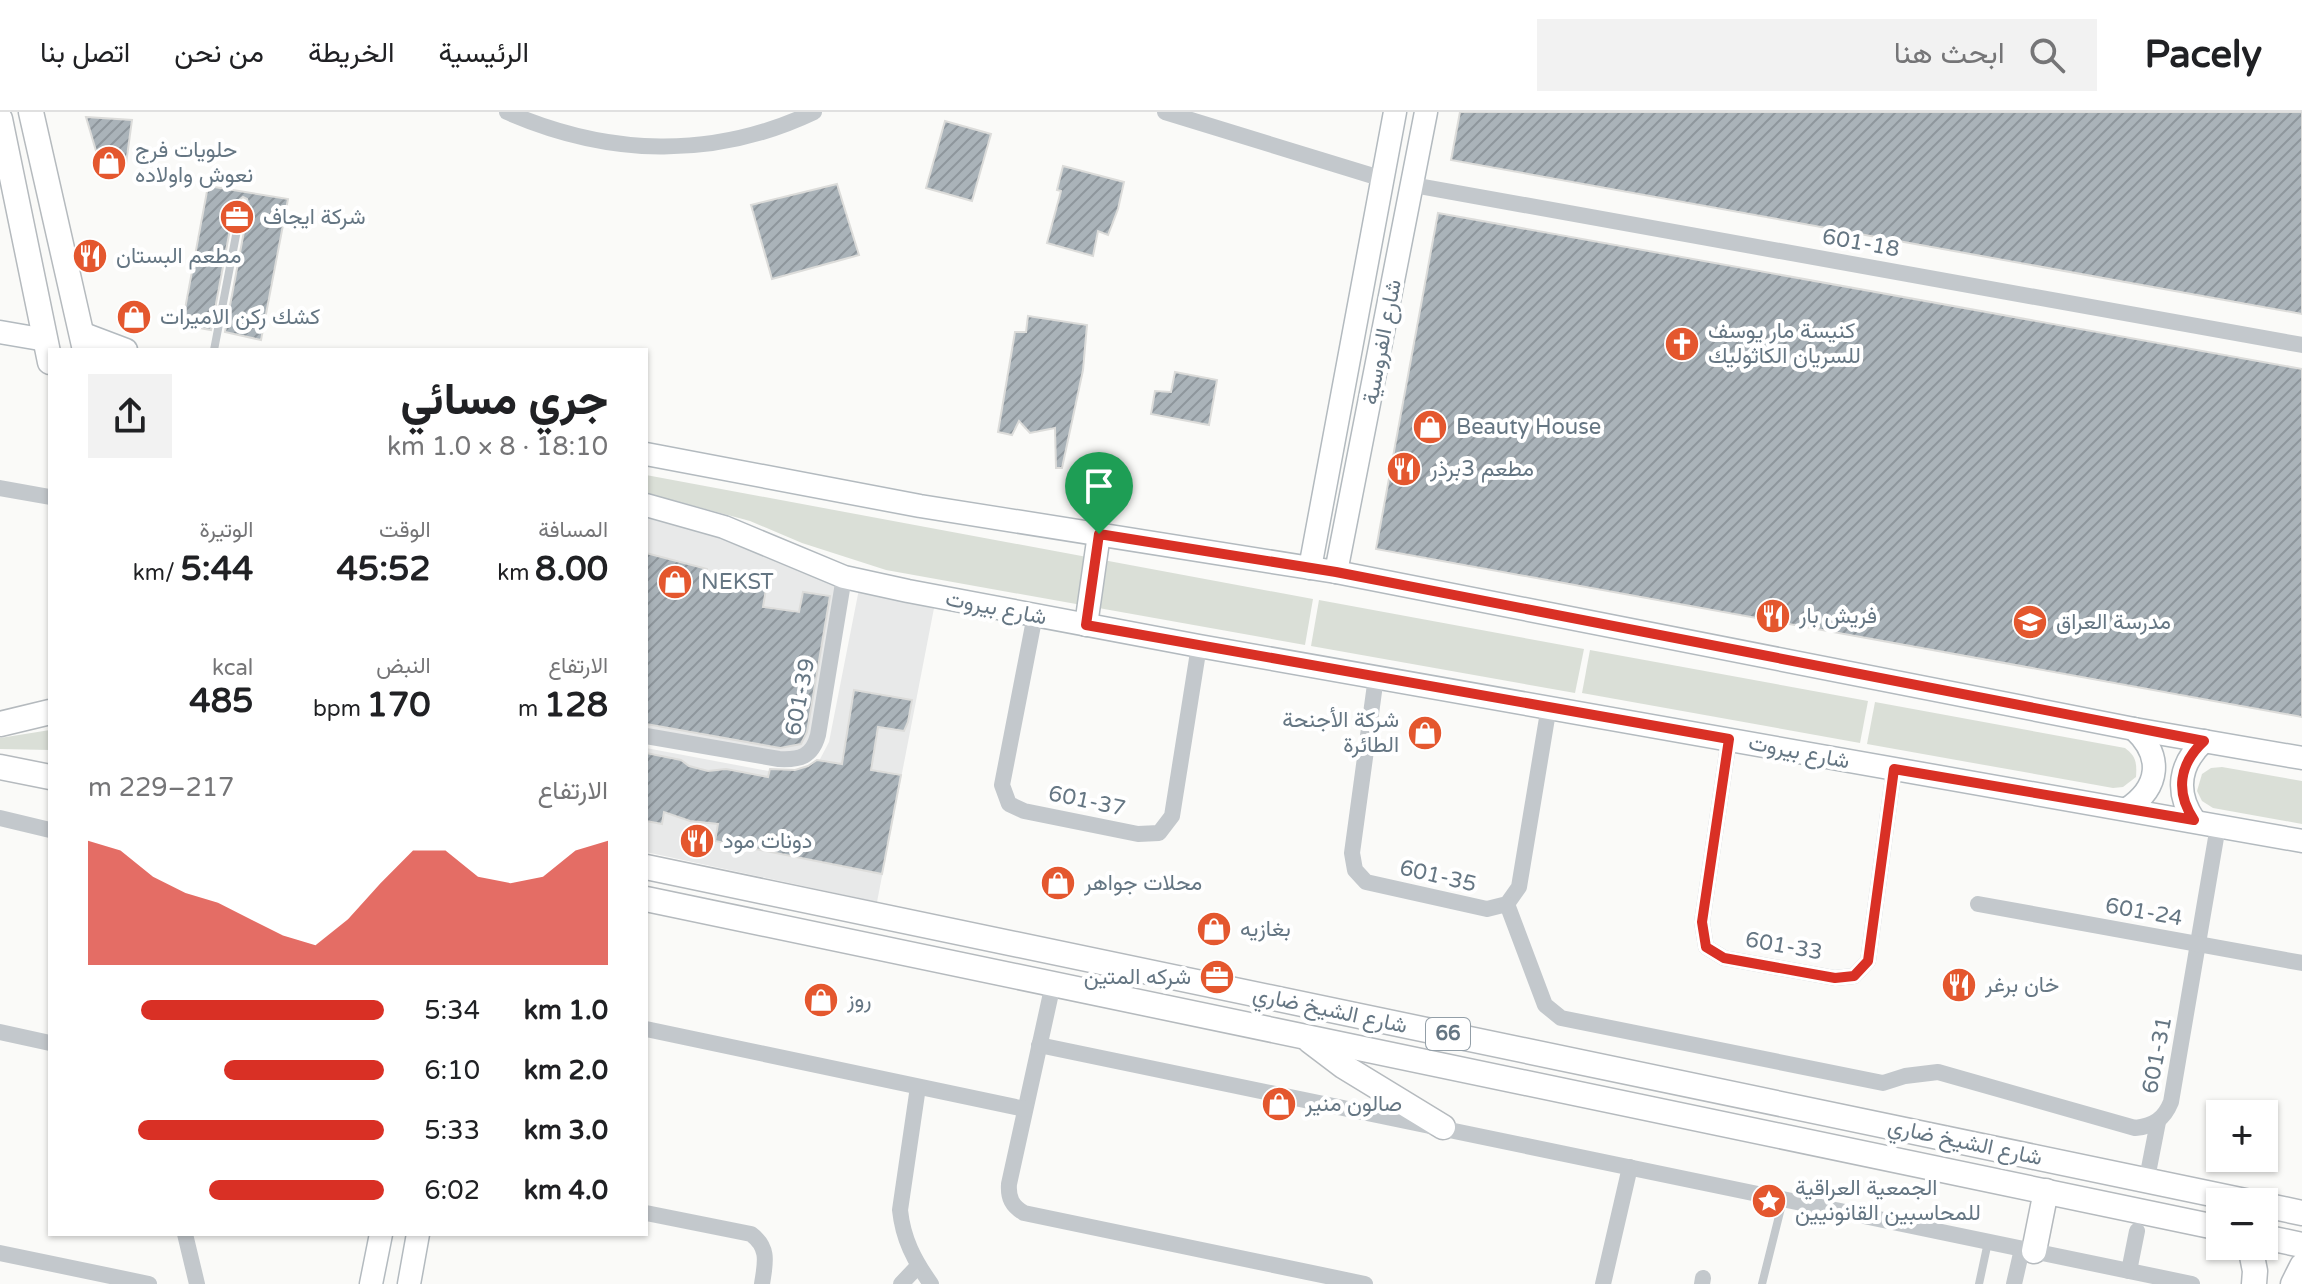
<!DOCTYPE html>
<html lang="ar">
<meta charset="utf-8">
<style>
body{margin:0;font-family:"Varela Round",Vazirmatn,sans-serif;background:#f2f2f2;color:#202124;direction:rtl;height:100vh;display:flex;flex-direction:column;font-size:30px;white-space:nowrap}
*{box-sizing:border-box;margin:0}
p{font-size:26px;color:#757577}
.icon{flex:none;width:44px;height:44px;fill:none;stroke:currentColor;stroke-width:2;stroke-linecap:round;stroke-linejoin:round}
.map{position:relative;flex:1;overflow:hidden;direction:ltr}
.drawer{position:absolute;left:48px;top:236px;width:600px;height:888px;display:flex;flex-direction:column;background:#fff;border-radius:0px;box-shadow:0 2px 6px #0004;direction:rtl}
.drawer>*{flex:none}
.tools{position:absolute;left:2206px;top:988px;display:grid;gap:16px}
.tools a{display:grid;place-items:center;width:72px;height:72px;border-radius:0px;background:#fff;box-shadow:0 2px 6px #0004;font-size:40px}
.pin{position:absolute;display:grid;place-items:center;width:68px;height:68px;color:#fff;margin:-82px -34px;border-radius:50% 50% 50% 0;rotate:-45deg;box-shadow:0 0 8px #0007}
.pin .icon{rotate:45deg}
.round{display:grid;place-items:center;flex:none;width:84px;height:84px;border-radius:0px;background:#f2f2f2}
.summary{display:flex;align-items:center;justify-content:space-between;height:136px;padding:0 40px}
h1{font-size:44px;font-weight:800;line-height:60px}
.stats{display:grid;grid-template-columns:repeat(3,1fr);gap:12px;height:136px;padding:8px 40px}
.stats div{display:grid;align-content:center}
.stats b{font-size:34px;font-weight:800}
.stats small{font-size:22px;font-weight:400}
.stats p{font-size:22px}
.chart{height:224px;padding:16px 40px}
.chart p{display:flex;justify-content:space-between}
.chart svg{width:100%;height:144px;margin-top:8px;fill:#d93025;opacity:.7}
ul{padding:0 40px;list-style:none;font-size:26px}
li{display:grid;grid-template-columns:128px 96px 1fr;align-items:center;height:60px}
li i{height:20px;border-radius:10px;background:#d93025}
header{display:flex;align-items:center;gap:48px;box-sizing:border-box;height:112px;padding:0 40px;background:#fff;border-bottom:2px solid #e0e0e0}
header strong{font-size:38px}
nav{display:flex;gap:44px;margin-inline-start:auto;font-size:28px}
.search{width:560px;height:72px;background:#f2f2f2;display:flex;align-items:center;gap:20px;box-sizing:border-box;padding:0 28px;border-radius:0px;color:#757577;font-size:30px}
.map>svg:first-child{display:block}
</style>
<header>
<strong>Pacely</strong>
<div class="search"><svg class="icon" aria-label="search" viewBox="0 0 24 24"><circle cx="10" cy="10" r="6"/><path d="M15 15l6 6"/></svg>ابحث هنا</div>
<nav><a>الرئيسية</a><a>الخريطة</a><a>من نحن</a><a>اتصل بنا</a></nav>
</header>
<div class="map">
<svg width="2302" height="1172" viewBox="0 0 2302 1172">
<defs>
<pattern id="building-hatch" width="6" height="6" patternUnits="userSpaceOnUse" patternTransform="scale(2)"><rect width="6" height="6" fill="#aab3b9"/><path d="M-1 1l2-2M0 6l6-6M5 7l2-2" fill="none" stroke="#8e969c"/></pattern>
</defs>
<rect width="100%" height="100%" fill="#fafaf8"/>
<g fill="#e8e9e9">
<polygon points="646,404 731,428 846,471 806,645 646,617"/>
<polygon points="859,477 935,491 877,790 646,740 646,636 784,662 818,651 829,630"/>
</g>
<g fill="#dadfd7">
<polygon points="646,363 1313,487 1305,533 886,458 802,431 750,409 646,381"/>
<polygon points="1319,488 1584,537 1575,581 1311,534"/>
<polygon points="1590,538 1868,589 1860,631 1582,581"/>
<path d="M1875 590 2125 636C2136 644 2137 651 2136 665L2123 675 2113 676 1867 632Z"/>
<polygon points="50,618 50,638 0,637 0,626"/>
<polygon points="2222,655 2302,669 2302,712 2213,696 2202,689 2197,679 2202,662 2211,656"/>
</g>
<g fill="url(#building-hatch)" stroke="#dcdcda" stroke-width="2">
<polygon points="1460,0 2302,0 2302,202 1451,48"/>
<polygon points="86,5 132,8 126,52 99,49"/>
<polygon points="945,9 991,22 972,89 926,76"/>
<polygon points="1063,54 1124,70 1118,97 1108,123 1098,119 1093,144 1047,131 1061,79 1057,78"/>
<polygon points="837,72 859,143 772,167 751,93"/>
<polygon points="208,74 288,87 261,228 225,220 249,93 247,87 243,85 235,91 211,218 182,213"/>
<polygon points="1438,101 2302,257 2302,605 1376,437"/>
<polygon points="1028,204 1087,213 1083,258 1062,356 1056,356 1055,316 1030,321 1019,309 1012,323 998,320 1015,220 1026,220"/>
<polygon points="1175,260 1217,268 1209,313 1151,302 1155,279 1171,280"/>
<polygon points="646,441 707,457 707,462 767,471 763,495 799,500 803,480 830,484 807,620 801,632 780,636 646,612"/>
<polygon points="854,578 912,588 908,610 904,619 878,615 871,658 901,663 882,762 715,729 718,712 690,709 664,700 662,712 646,709 646,641 681,648 689,654 708,659 726,657 768,665 770,657 795,658 808,654 817,648 842,652"/>
</g>
<g fill="none" stroke-linecap="round" stroke-linejoin="round">
<g stroke="#b3babf" stroke-width="25">
<g id="secondary">
<polyline points="0,220 46,228"/>
<polyline points="81,221 126,238"/>
<polyline points="646,342 920,394 1336,460 2134,617 2302,646"/>
<polyline points="646,393 724,415 844,465 908,479 1199,534 2302,729"/>
<polyline points="1310,456 1395,0"/>
<polyline points="1336,460 1426,0"/>
<polyline points="1086,513 1099,422"/>
<path d="M2127 697C2160 675 2163 644 2134 617"/>
<path d="M2194 708C2175 680 2179 652 2204 629"/>
<polyline points="371,1172 381,1122"/>
<polyline points="409,1172 418,1122"/>
</g>
</g>
<g stroke="#b5babe" stroke-width="27">
<g id="primary">
<polyline points="31,0 85,238"/>
<polyline points="0,7 50,250"/>
<polyline points="0,612 50,600"/>
<polyline points="0,655 50,665"/>
<polyline points="646,755 2250,1090"/>
<polyline points="646,787 2220,1116"/>
<polyline points="1310,929 1343,954 1443,1015"/>
<polyline points="2264,1093 2302,1101"/>
<polyline points="2264,1125 2302,1133"/>
<polyline points="2250,1134 2255,1159 2254,1172"/>
<polyline points="2034,1139 2046,1079"/>
<polyline points="2293,1172 2302,1154"/>
</g>
</g>
<g stroke="#c3c8cc" stroke-width="8">
<polyline points="214,238 242,92"/>
<polyline points="1762,1172 1783,1088"/>
<polyline points="1979,1172 1988,1130"/>
</g>
<g stroke="#c3c8cc" stroke-width="16">
<path d="M507 0C608 44 713 48 814 0"/>
<polyline points="1165,0 1383,67"/>
<polyline points="1413,73 2302,233"/>
<polyline points="0,376 50,385"/>
<polyline points="1035,503 1002,673 1009,692 1024,699 1138,722 1159,721 1172,704 1199,534"/>
<polyline points="1376,565 1352,741 1355,758 1366,770 1487,797 1507,792 1519,775 1549,594"/>
<path d="M646 624 779 647C800 648 812 645 818 623L844 465"/>
<polyline points="1729,627 1702,810 1706,835 1724,846 1835,866 1854,864 1868,849 1894,657"/>
<polyline points="0,706 50,718"/>
<path d="M1507 792 1545 893 1561 906 1883 971 1905 964 1938 960 2135 1016C2154 1014 2164 1007 2171 990L2218 714"/>
<polyline points="1978,792 2302,851"/>
<path d="M1053 872 1009 1072C1008 1086 1012 1094 1024 1101L1365 1172"/>
<polyline points="646,917 1025,997"/>
<polyline points="0,920 50,931"/>
<polyline points="1039,933 2192,1172"/>
<path d="M918 975 900 1098C903 1127 914 1148 931 1172"/>
<polyline points="2149,1056 2158,1010"/>
<path d="M646 1101 751 1122C770 1136 765 1152 762 1172"/>
<polyline points="185,1122 197,1172"/>
<polyline points="0,1141 149,1172"/>
<polyline points="2129,1159 2137,1119"/>
<polyline points="901,1172 918,1154"/>
<polyline points="1603,1172 1630,1055"/>
<polyline points="1702,1172 1703,1166"/>
<polyline points="2014,1172 2022,1137"/>
</g>
<use href="#secondary" stroke="#fff" stroke-width="22"/>
<use href="#primary" stroke="#fff" stroke-width="24"/>
</g>
<g fill="none" stroke-linecap="round" stroke-linejoin="round">
<g stroke="#fff" stroke-width="16">
<path id="route" d="M1099 422 1336 460 2204 629C2179 652 2175 680 2194 708L1894 657 1868 849 1854 864 1835 866 1724 846 1706 835 1702 810 1729 627 1086 513Z"/>
</g>
<use href="#route" stroke="#d93025" stroke-width="10"/>
</g>
<defs>
<g id="shop-disc" transform="scale(1.8)"><circle r="9.5" fill="#e4572e" stroke="#fff"/><path d="M-5-2.5h2.3a2.7 3.5 0 0 1 5.4 0H5L5.5 6h-11ZM-1.5-2.5h3a1.5 2.3 0 0 0-3 0Z" fill="#fff"/></g>
<g id="office-disc" transform="scale(1.8)"><circle r="9.5" fill="#e4572e" stroke="#fff"/><path d="M-6-3h4V-5.5h4V-3h4V5H-6ZM-1-4.5V-3h2v-1.5ZM-6 0V1H6V0Z" fill="#fff"/></g>
<g id="restaurant-disc" transform="scale(1.8)"><circle r="9.5" fill="#e4572e" stroke="#fff"/><path d="M-5-6h1v4h1v-4h1v4h1v-4h1v5L-1.5 .5V6h-2V.5L-5-1ZM5-6V6H3V1.5H1.5Q1.5-4 5-6Z" fill="#fff"/></g>
<g id="church-disc" transform="scale(1.8)"><circle r="9.5" fill="#e4572e" stroke="#fff"/><path d="M-1.2-6h2.4v3.5h3.3v2.4h-3.3V6h-2.4V-.1h-3.3v-2.4h3.3Z" fill="#fff"/></g>
<g id="school-disc" transform="scale(1.8)"><circle r="9.5" fill="#e4572e" stroke="#fff"/><path d="M0-5L7-2L0 1L-7-2ZM-4 1L0 2.5L4 1V4Q0 6-4 4Z" fill="#fff"/></g>
<g id="sight-disc" transform="scale(1.8)"><circle r="9.5" fill="#e4572e" stroke="#fff"/><path d="M0-6L1.8-2.2L6-1.7L2.9 1.2L3.7 5.4L0 3.3L-3.7 5.4L-2.9 1.2L-6-1.7L-1.8-2.2Z" fill="#fff"/></g>
</defs>
<g fill-rule="evenodd">
<use href="#shop-disc" x="109" y="51"/>
<use href="#office-disc" x="237" y="105"/>
<use href="#restaurant-disc" x="90" y="144"/>
<use href="#shop-disc" x="134" y="205"/>
<use href="#church-disc" x="1682" y="232"/>
<use href="#shop-disc" x="1430" y="315"/>
<use href="#restaurant-disc" x="1404" y="357"/>
<use href="#shop-disc" x="675" y="470"/>
<use href="#restaurant-disc" x="1773" y="504"/>
<use href="#school-disc" x="2030" y="510"/>
<use href="#shop-disc" x="1425" y="621"/>
<use href="#restaurant-disc" x="697" y="729"/>
<use href="#shop-disc" x="1058" y="771"/>
<use href="#shop-disc" x="1214" y="817"/>
<use href="#office-disc" x="1217" y="865"/>
<use href="#restaurant-disc" x="1959" y="873"/>
<use href="#shop-disc" x="821" y="888"/>
<use href="#shop-disc" x="1279" y="992"/>
<use href="#sight-disc" x="1769" y="1089"/>
</g>
<g text-anchor="middle" dominant-baseline="central" stroke-width="8" stroke-linejoin="round" paint-order="stroke">
<rect fill="#fff" stroke="#939fa8" stroke-width="2" x="1426" y="906" width="44" height="32" rx="6"/>
<g font-size="20" font-weight="bold" fill="#657683">
<text x="1448" y="922">66</text>
</g>
<g font-size="22" fill="#657683" stroke="#fff" text-anchor="start">
<text x="135" y="38">حلويات فرج<tspan x="135" dy="25">نعوش واولاده</tspan></text>
<text x="263" y="105">شركة ايجاف</text>
<text x="116" y="144">مطعم البستان</text>
<text x="160" y="205">كشك ركن الاميرات</text>
<text x="1708" y="219">كنيسة مار يوسف<tspan x="1708" dy="25">للسريان الكاثوليك</tspan></text>
<text x="1456" y="315">Beauty House</text>
<text x="1430" y="357">مطعم 3برذر</text>
<text x="701" y="470">NEKST</text>
<text x="1799" y="504">فريش بار</text>
<text x="2056" y="510">مدرسة العراق</text>
<text x="1399" y="608" text-anchor="end">شركة الأجنحة<tspan x="1399" dy="25">الطائرة</tspan></text>
<text x="723" y="729">دونات مود</text>
<text x="1084" y="771">محلات جواهر</text>
<text x="1240" y="817">بغازيه</text>
<text x="1191" y="865" text-anchor="end">شركه المتين</text>
<text x="1985" y="873">خان برغر</text>
<text x="847" y="888">روز</text>
<text x="1305" y="992">صالون منير</text>
<text x="1795" y="1076">الجمعية العراقية<tspan x="1795" dy="25">للمحاسبين القانونيين</tspan></text>
</g>
<g font-size="22" fill="#657683" stroke="#fff">
<text transform="translate(1861 131) rotate(10)">601-18</text>
<text transform="translate(1382 230) rotate(-79)">شارع الفروسية</text>
<text transform="translate(996 496) rotate(11)">شارع بيروت</text>
<text transform="translate(800 585) rotate(-79)">601-39</text>
<text transform="translate(1799 640) rotate(11)">شارع بيروت</text>
<text transform="translate(1087 689) rotate(12)">601-37</text>
<text transform="translate(1438 764) rotate(13)">601-35</text>
<text transform="translate(2144 800) rotate(10)">601-24</text>
<text transform="translate(1784 834) rotate(10)">601-33</text>
<text transform="translate(1330 898) rotate(12)">شارع الشيخ ضاري</text>
<text transform="translate(2157 943) rotate(-79)">601-31</text>
<text transform="translate(1965 1030) rotate(12)">شارع الشيخ ضاري</text>
</g>
</g>
</svg>
<div class="tools">
<a>+</a>
<a>−</a>
</div>
<div class="pin" style="left:1099px;top:422px;background:#1e9e55"><svg class="icon" aria-label="arrive" viewBox="0 0 24 24"><path d="M6 21V4h12l-3 4 3 4H6"/></svg></div>
<section class="drawer">
<div class="summary"><div><h1>جري مسائي</h1><p>18:10 · 8 × 1.0 km</p></div><a class="round"><svg class="icon" aria-label="share" viewBox="0 0 24 24"><path d="M12 15V3M7 8l5-5 5 5M5 13v7h14v-7"/></svg></a></div>
<div class="stats">
<div><p>المسافة</p><b>8.00<small> km</small></b></div>
<div><p>الوقت</p><b>45:52</b></div>
<div><p>الوتيرة</p><b>5:44<small> /km</small></b></div>
</div>
<div class="stats">
<div><p>الارتفاع</p><b>128<small> m</small></b></div>
<div><p>النبض</p><b>170<small> bpm</small></b></div>
<div><p>kcal</p><b>485</b></div>
</div>
<div class="chart"><p><span>الارتفاع</span>217–229 m</p>
<svg viewBox="0 0 160 44" preserveAspectRatio="none"><path d="M0 44V6L10 9L20 17L30 22L40 25L50 30L60 35L70 38L80 30L90 19L100 9L110 9L120 17L130 19L140 17L150 9L160 6V44z"/></svg>
</div>
<ul>
<li><b>1.0 km</b>5:34<i style="width:82%"></i></li>
<li><b>2.0 km</b>6:10<i style="width:54%"></i></li>
<li><b>3.0 km</b>5:33<i style="width:83%"></i></li>
<li><b>4.0 km</b>6:02<i style="width:59%"></i></li>
</ul>
</section>
</div>
